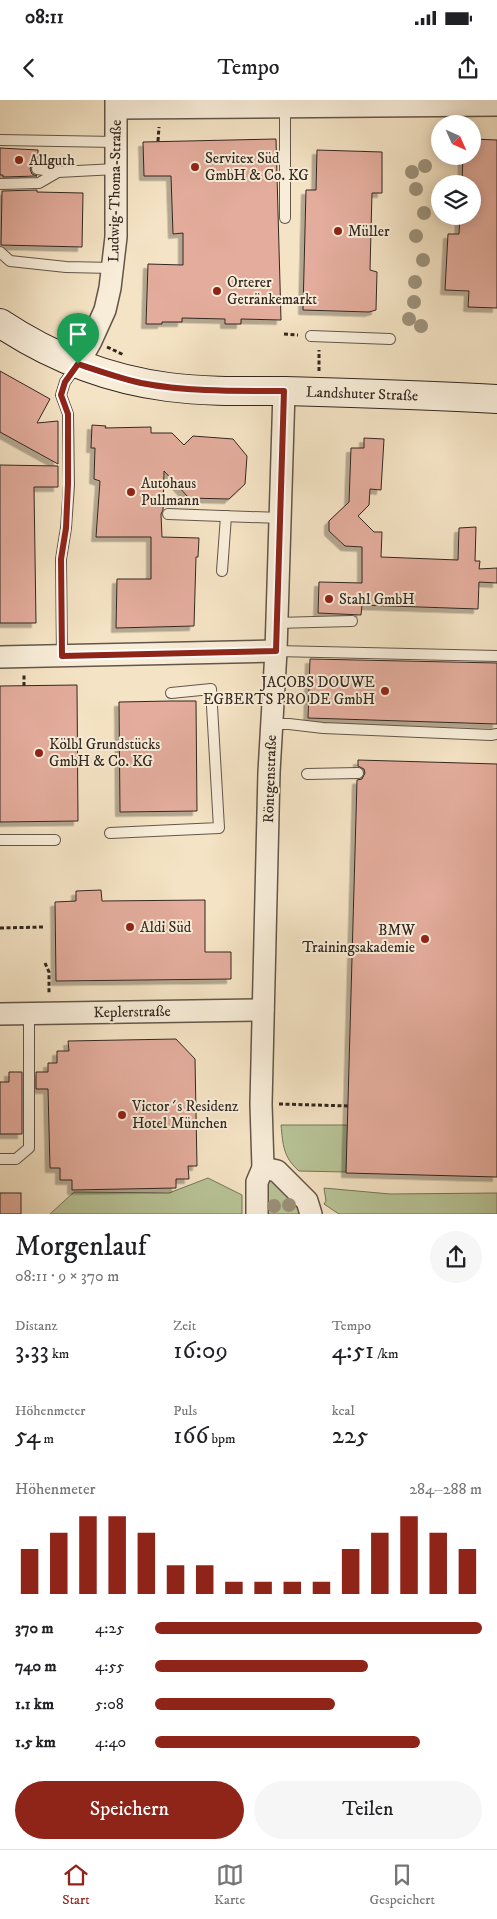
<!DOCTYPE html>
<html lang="de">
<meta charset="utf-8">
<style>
body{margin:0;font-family:"IM FELL DW Pica",serif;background:#f6f6f6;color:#202124;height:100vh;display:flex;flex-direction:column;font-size:19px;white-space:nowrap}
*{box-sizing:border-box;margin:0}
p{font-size:16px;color:#757577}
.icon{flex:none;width:28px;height:28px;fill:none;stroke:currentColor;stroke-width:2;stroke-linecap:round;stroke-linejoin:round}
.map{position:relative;height:1114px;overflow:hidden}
.side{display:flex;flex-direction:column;background:#fff;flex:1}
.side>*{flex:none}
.needle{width:32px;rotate:135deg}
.controls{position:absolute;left:431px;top:15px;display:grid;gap:10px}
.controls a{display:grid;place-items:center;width:50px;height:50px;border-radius:50%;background:#fff;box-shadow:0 2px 12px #0003;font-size:25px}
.pin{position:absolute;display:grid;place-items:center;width:42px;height:42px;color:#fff;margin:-51px -21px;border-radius:50% 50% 50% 0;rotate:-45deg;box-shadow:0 0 5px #0007}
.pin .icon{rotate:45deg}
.round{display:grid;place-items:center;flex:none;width:52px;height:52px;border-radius:26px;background:#f6f6f6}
.summary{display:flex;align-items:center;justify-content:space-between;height:85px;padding:0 15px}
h1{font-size:28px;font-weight:600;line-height:38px}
.figures{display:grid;grid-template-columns:repeat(3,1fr);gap:8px;height:85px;padding:5px 15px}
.figures div{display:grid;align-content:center}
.figures b{font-size:25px;font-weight:600}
.figures small{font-size:14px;font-weight:400}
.figures p{font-size:14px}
.chart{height:140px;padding:10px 15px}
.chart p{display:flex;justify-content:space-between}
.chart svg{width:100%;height:90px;margin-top:5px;stroke:#8f2418;stroke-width:6}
.button{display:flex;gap:10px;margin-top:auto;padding:10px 15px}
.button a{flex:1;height:58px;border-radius:30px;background:#8f2418;color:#fff;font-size:20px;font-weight:600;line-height:58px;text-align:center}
.button a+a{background:#f6f6f6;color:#202124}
ul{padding:0 15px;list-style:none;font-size:16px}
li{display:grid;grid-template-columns:80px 60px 1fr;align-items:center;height:38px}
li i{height:12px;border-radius:6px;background:#8f2418}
.status{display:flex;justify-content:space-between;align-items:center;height:35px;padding:0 25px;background:#fff;direction:ltr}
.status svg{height:14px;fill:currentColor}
header{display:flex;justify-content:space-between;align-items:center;height:65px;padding:0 15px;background:#fff;font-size:22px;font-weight:600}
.dock{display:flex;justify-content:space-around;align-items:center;height:70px;border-top:1px solid #e0e0e0;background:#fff;font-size:14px;color:#757577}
.dock a{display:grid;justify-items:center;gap:2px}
.dock .active{color:#8f2418}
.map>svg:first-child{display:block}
</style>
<div class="status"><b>08:11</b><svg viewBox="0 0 49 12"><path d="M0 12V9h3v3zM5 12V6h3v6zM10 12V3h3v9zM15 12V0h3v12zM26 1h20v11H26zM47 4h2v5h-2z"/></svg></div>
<header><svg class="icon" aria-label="back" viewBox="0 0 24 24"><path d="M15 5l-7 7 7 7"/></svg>Tempo<svg class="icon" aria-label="share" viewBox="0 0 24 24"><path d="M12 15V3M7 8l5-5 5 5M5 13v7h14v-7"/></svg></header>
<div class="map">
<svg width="497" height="1114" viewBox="0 0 497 1114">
<defs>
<filter id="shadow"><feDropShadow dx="-4.5" dy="4.5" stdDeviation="0" flood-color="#0004"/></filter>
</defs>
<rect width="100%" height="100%" fill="#f4e3c4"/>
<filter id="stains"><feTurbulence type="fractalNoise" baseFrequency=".004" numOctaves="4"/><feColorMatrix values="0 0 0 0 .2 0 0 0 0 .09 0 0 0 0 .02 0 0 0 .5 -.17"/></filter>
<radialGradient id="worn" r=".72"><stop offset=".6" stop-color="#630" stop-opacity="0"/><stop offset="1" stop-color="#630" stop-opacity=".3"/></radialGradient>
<g fill="#b8c497" stroke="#76765c">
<path d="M281 1025H348L346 1072 299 1071C283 1057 283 1045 281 1025Z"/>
<polygon points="208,1078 242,1095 242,1114 50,1114 74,1092 169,1093"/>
<polygon points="270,1080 296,1105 300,1114 266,1114 268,1082"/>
<polygon points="324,1088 390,1094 497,1093 497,1114 339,1114 324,1104 326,1101"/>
</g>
<g fill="#e3ac9c" stroke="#332720" filter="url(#shadow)">
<polygon points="276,39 281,220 241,219 241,224 225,224 225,219 182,218 182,222 162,222 162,224 146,224 148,164 183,165 183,133 173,134 171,76 144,76 143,42"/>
<polygon points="472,39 497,40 497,208 468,207 469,191 445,190 448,134 459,134 460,116 472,116 472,84 462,84 463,56 472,56"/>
<polygon points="0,48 38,50 38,62 32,64 30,69 32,74 37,76 3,77 3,75 0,75"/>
<polygon points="317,50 382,52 382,93 372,93 370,170 377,172 376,210 369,212 303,210 306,90 316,90"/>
<polygon points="37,90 37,92 83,93 82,147 1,145 2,91"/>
<polygon points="0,271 50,299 37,323 58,321 58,364 0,332"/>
<polygon points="92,325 106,326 105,328 151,327 151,333 172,333 184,345 193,336 233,339 247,356 245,384 229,399 189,398 164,371 163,410 161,414 162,437 199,438 198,457 196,457 194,526 116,528 117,479 151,479 151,437 96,437 100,381 94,379 95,348 91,348"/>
<polygon points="364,338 384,339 381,390 370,389 369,405 358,416 374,432 382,432 381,457 458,460 459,428 476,427 475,461 480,461 479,469 497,468 497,483 479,482 478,509 362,505 361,515 318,513 319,482 362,483 362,447 345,446 329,431 329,421 349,402 351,348 364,348"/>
<polygon points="0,365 58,366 58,387 34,387 36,523 0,523"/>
<polygon points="310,559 497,563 497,624 308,618"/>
<polygon points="77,585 78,721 0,722 0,586"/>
<polygon points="171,601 196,601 197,711 120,712 119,602"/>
<polygon points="358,660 497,664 497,1077 346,1073 357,680 362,679 365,673 364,669 358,666"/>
<polygon points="101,790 102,801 205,800 205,852 231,852 231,879 56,881 55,802 76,801 76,791"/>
<polygon points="176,939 195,959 197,1066 188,1066 189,1079 176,1079 176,1088 72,1090 72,1080 60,1080 60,1068 50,1068 48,989 36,989 36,972 48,972 48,963 57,963 57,951 69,951 68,941"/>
<polygon points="9,972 22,972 22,1034 0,1034 0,982 9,982"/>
<rect x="0" y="1093" width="21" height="21"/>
</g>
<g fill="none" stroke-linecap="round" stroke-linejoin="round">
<g stroke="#635649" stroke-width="12">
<g id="lane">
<polyline points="0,40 116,42"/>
<polyline points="37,69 58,72"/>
<polyline points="0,84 39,83 58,72 116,69"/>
<polyline points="285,118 285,7"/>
<polyline points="0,152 10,161 66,167 113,168"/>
<polyline points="311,236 390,239"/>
<polyline points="168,414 280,418"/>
<polyline points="222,471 226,416"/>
<polyline points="276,523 352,521"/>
<polyline points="276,551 497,556"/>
<polyline points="62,556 61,459 66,428 69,385 68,314 61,295 65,282 77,265"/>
<polyline points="272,624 289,624 323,628 491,635 497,634"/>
<polyline points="307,674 358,673"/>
<polyline points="110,733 219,728 211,589 171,593"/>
<polyline points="0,740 55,740"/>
<polyline points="0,1059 16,1059 29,1048 29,914"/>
</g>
</g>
<g stroke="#635649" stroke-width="24">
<g id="street">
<polyline points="117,8 497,5"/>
<polyline points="78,264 91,241 105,210 110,188 116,137 116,0"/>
<polyline points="0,557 276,551"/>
<polyline points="0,914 263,910"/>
<polyline points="263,1068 277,1071 307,1101 311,1114"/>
<polyline points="257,1114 257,1082 263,1068 261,1004 269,672 276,551 284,291"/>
</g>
</g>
<g stroke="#332720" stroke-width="30">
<path id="secondary" d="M0 223C51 257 107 279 168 287 207 292 246 291 285 291 356 293 427 295 497 299"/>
</g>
<g stroke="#332720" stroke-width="3" stroke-dasharray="4 2.5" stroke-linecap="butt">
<polyline points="158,41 159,27"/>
<polyline points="284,234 298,235"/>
<polyline points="107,247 124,255"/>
<polyline points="319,271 319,250"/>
<polyline points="24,586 24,574"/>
<polyline points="0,828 44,827"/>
<polyline points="45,863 49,872 49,894"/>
<polyline points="279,1004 349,1006"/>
</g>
<use href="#lane" stroke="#f8edd9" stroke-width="10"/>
<use href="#street" stroke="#f8edd9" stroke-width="21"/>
<use href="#secondary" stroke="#f8edd9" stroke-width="28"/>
</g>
<g fill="#9c917a">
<circle cx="425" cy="66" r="7"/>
<circle cx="412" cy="72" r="7"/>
<circle cx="416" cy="89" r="7"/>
<circle cx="424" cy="113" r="7"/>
<circle cx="416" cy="136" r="7"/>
<circle cx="423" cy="160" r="7"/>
<circle cx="415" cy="182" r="7"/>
<circle cx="414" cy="202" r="7"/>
<circle cx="409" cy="219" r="7"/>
<circle cx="421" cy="226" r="7"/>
<circle cx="289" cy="1105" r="7"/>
<circle cx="274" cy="1106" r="7"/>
</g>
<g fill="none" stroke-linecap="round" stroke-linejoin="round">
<g stroke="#fff" stroke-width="10">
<path id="route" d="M78 264C99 271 119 278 141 283 187 292 236 291 284 291L276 551 62 556 61 459 66 428 68 384V314L61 295 65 282Z"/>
</g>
<use href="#route" stroke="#8f2418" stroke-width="6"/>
</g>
<g fill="#8f2418" stroke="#f8edd9" stroke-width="2">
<circle cx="19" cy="60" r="5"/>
<circle cx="195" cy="67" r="5"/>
<circle cx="338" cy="131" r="5"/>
<circle cx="217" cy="191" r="5"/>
<circle cx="131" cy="392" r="5"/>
<circle cx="329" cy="499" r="5"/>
<circle cx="385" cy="591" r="5"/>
<circle cx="39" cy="653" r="5"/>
<circle cx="130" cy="827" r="5"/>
<circle cx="425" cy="839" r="5"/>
<circle cx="122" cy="1015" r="5"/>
</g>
<g text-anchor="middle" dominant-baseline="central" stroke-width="4" stroke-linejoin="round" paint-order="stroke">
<g font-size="15" fill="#332720" stroke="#f8edd9" text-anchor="start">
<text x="205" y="58">Servitex Süd<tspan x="205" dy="17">GmbH &amp; Co. KG</tspan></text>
<text x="29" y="60">Allguth</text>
<text x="348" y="131">Müller</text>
<text x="227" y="182">Orterer<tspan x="227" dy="17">Getränkemarkt</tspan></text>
<text x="141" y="383">Autohaus<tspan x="141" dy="17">Pullmann</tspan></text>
<text x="339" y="499">Stahl GmbH</text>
<text x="375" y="582" text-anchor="end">JACOBS DOUWE<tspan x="375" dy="17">EGBERTS PRO DE GmbH</tspan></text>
<text x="49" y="644">Kölbl Grundstücks<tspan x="49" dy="17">GmbH &amp; Co. KG</tspan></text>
<text x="140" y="827">Aldi Süd</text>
<text x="415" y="830" text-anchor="end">BMW<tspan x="415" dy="17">Trainingsakademie</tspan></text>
<text x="132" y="1006">Victor´s Residenz<tspan x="132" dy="17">Hotel München</tspan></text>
</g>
<g font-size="15" fill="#332720" stroke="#f8edd9">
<text transform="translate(115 91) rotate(-89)">Ludwig-Thoma-Straße</text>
<text transform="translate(362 294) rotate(2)">Landshuter Straße</text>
<text transform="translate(270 679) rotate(-88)">Röntgenstraße</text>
<text transform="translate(132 912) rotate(-1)">Keplerstraße</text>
</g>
</g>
<rect width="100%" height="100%" filter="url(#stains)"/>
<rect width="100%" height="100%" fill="url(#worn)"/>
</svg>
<div class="controls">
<a><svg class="needle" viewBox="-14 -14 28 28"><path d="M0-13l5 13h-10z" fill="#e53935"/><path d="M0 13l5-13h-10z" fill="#757577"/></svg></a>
<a><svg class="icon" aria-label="layers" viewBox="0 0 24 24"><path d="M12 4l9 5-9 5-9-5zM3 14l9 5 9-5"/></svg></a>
</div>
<div class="pin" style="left:78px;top:264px;background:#1e9e55"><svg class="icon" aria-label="arrive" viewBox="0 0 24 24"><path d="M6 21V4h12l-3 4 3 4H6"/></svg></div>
</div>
<section class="side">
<div class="summary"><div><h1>Morgenlauf</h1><p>08:11 · 9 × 370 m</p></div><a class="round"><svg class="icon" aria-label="share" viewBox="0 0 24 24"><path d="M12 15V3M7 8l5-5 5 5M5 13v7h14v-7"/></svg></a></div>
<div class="figures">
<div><p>Distanz</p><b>3.33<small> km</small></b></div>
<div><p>Zeit</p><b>16:09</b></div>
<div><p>Tempo</p><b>4:51<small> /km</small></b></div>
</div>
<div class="figures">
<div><p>Höhenmeter</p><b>54<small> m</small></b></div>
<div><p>Puls</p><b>166<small> bpm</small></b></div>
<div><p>kcal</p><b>225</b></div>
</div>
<div class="chart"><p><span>Höhenmeter</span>284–288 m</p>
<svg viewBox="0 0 160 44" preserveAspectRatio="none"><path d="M5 44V22M15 44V14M25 44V6M35 44V6M45 44V14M55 44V30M65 44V30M75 44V38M85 44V38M95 44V38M105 44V38M115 44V22M125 44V14M135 44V6M145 44V14M155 44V22"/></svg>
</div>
<ul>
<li><b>370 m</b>4:25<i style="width:100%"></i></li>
<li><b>740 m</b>4:55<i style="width:65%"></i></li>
<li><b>1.1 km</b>5:08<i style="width:55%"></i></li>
<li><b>1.5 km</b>4:40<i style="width:81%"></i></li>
</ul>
<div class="button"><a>Speichern</a><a>Teilen</a></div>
</section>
<nav class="dock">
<a class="active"><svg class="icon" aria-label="home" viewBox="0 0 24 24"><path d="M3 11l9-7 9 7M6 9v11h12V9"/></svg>Start</a>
<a><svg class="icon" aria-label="map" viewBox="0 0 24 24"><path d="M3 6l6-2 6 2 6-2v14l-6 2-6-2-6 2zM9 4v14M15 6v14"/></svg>Karte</a>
<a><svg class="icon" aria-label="saved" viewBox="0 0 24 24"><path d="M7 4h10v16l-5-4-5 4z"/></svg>Gespeichert</a>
</nav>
